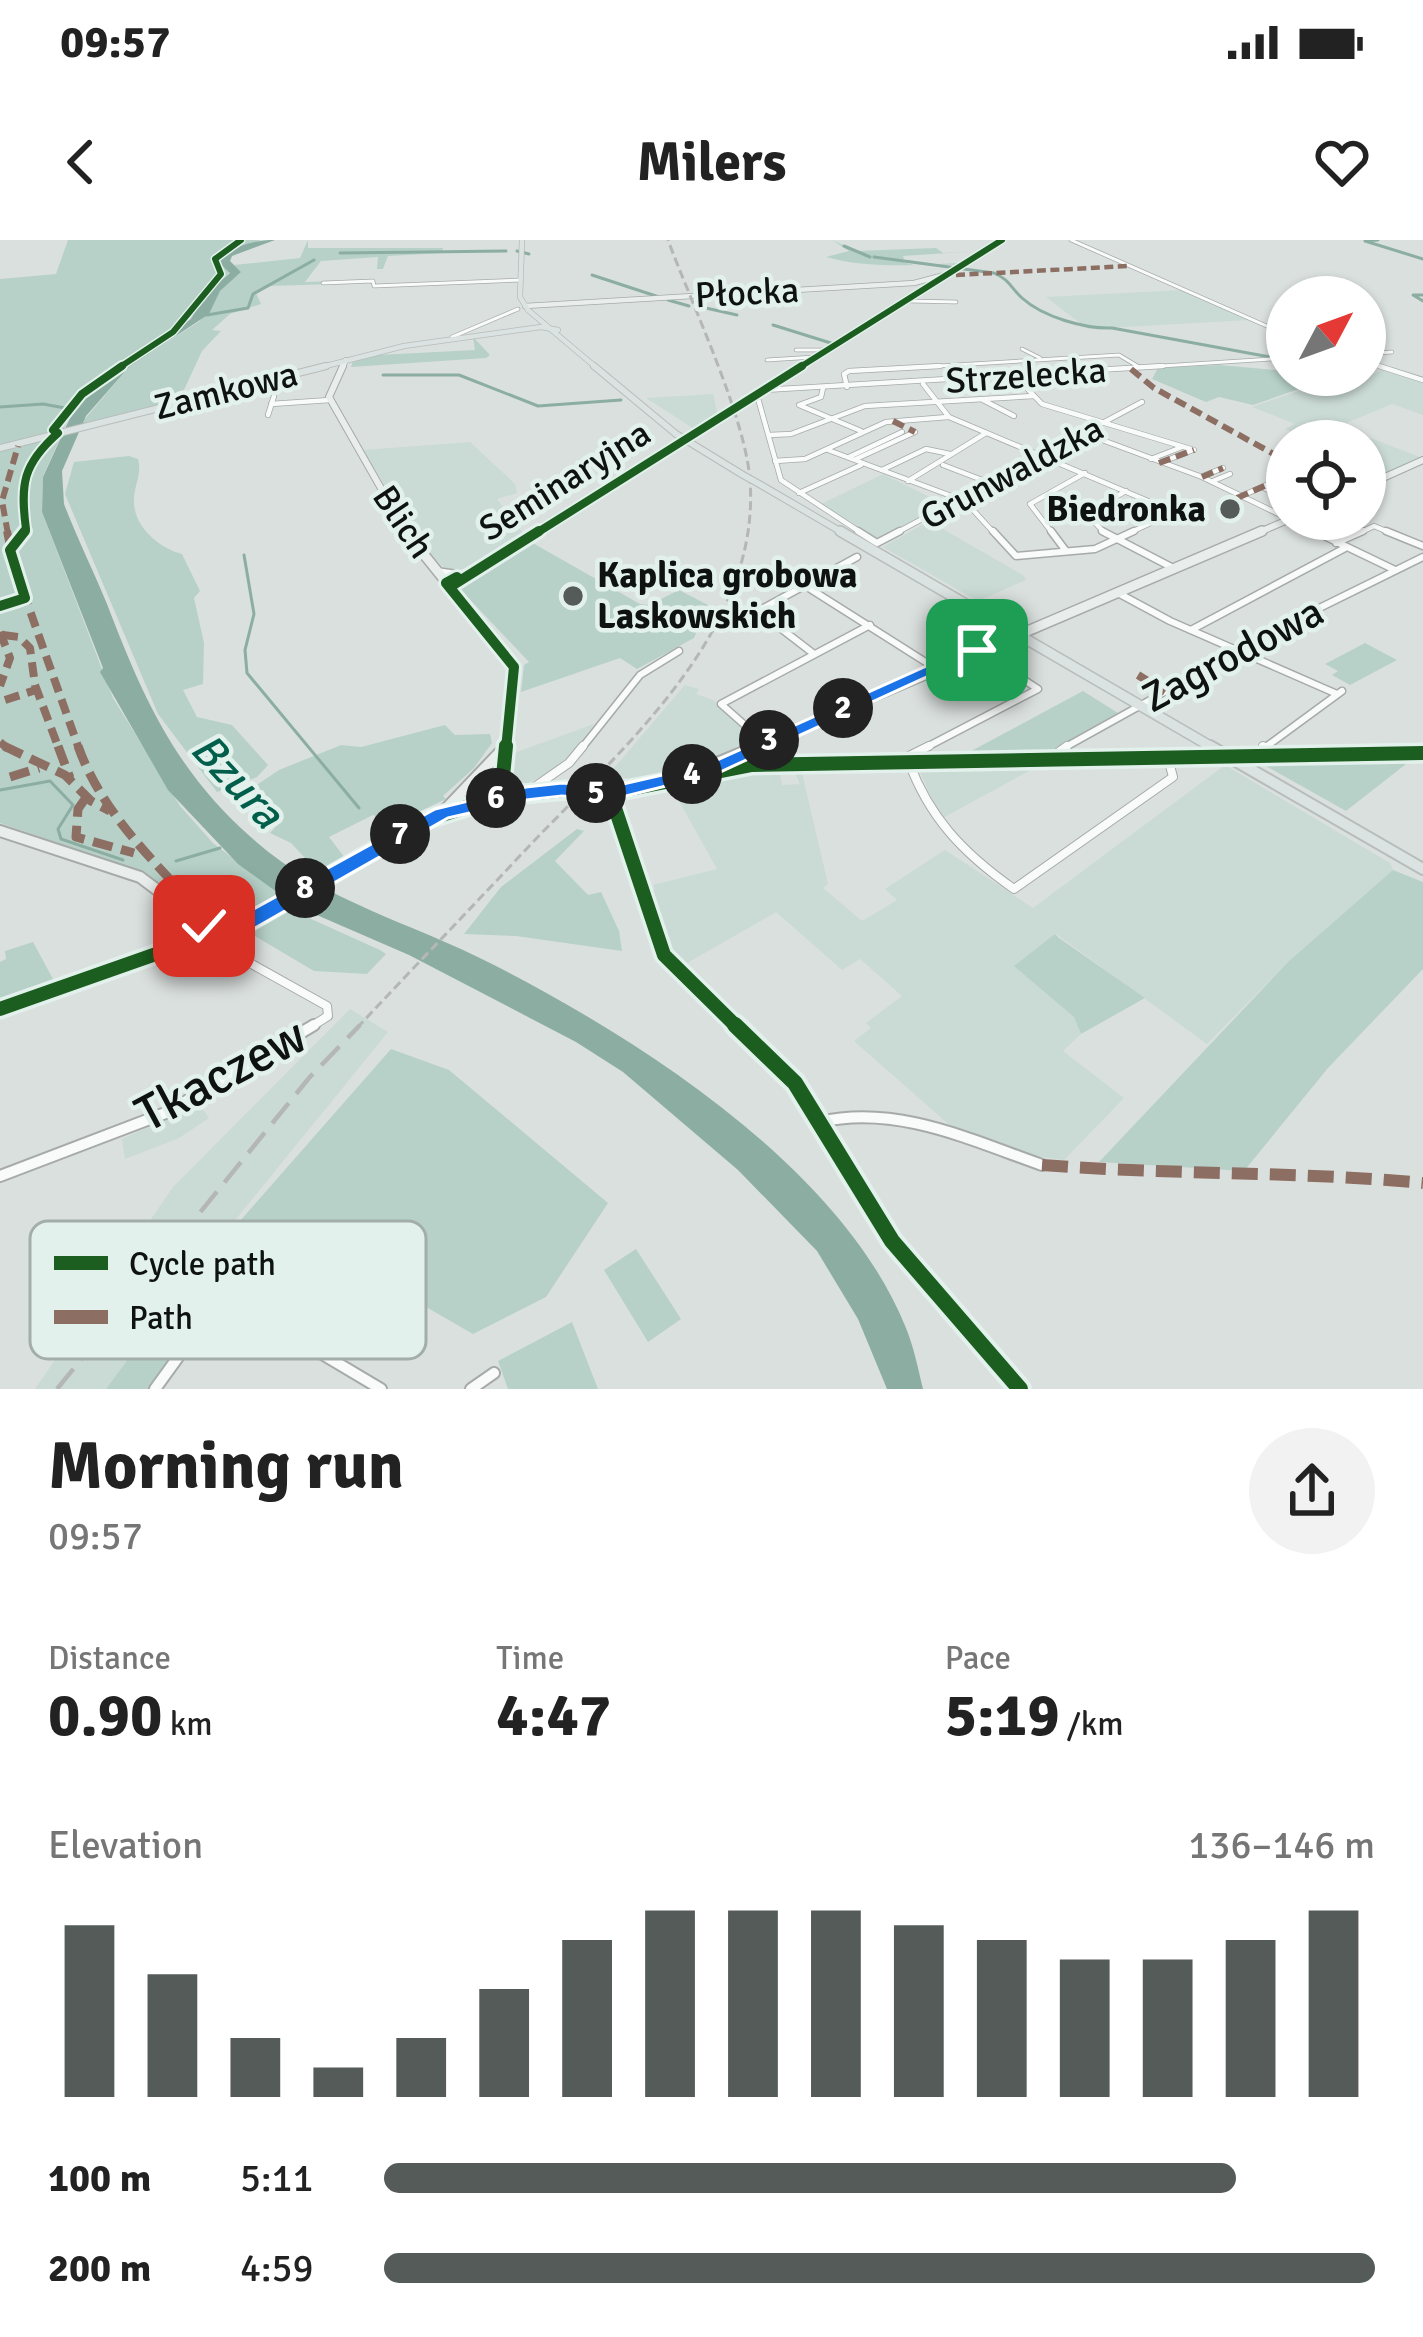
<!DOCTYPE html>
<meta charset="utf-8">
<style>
body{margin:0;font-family:Signika,sans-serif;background:#f2f2f2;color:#222;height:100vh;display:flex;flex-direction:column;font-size:45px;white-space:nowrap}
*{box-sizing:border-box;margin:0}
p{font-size:39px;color:#767676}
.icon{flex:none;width:66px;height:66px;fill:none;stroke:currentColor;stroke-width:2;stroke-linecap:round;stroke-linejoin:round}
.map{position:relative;height:1149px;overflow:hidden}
.sheet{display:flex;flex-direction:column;background:#fff;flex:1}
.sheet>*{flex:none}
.needle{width:78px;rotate:49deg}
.buttons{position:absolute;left:1266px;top:36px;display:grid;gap:24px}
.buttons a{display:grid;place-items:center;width:120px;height:120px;border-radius:50%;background:#fff;box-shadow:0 3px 9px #0004;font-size:60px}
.pin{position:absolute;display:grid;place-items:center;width:102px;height:102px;color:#fff;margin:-51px;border-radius:24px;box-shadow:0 6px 18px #0006}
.km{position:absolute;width:60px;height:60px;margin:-30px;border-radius:50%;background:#222;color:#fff;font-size:33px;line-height:60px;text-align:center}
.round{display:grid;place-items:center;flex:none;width:126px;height:126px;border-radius:63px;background:#f2f2f2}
.headline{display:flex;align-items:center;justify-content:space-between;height:204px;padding:0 48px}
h1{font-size:66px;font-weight:800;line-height:90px}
.figures{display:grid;grid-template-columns:repeat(3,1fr);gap:18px;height:204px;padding:12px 48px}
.figures div{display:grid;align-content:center}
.figures b{font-size:60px;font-weight:800}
.figures small{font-size:33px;font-weight:400}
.figures p{font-size:33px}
.chart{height:336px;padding:24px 48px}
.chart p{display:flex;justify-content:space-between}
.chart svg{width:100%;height:216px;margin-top:12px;stroke:#555b59;stroke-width:6}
ul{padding:0 48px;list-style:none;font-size:39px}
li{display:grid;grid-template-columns:192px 144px 1fr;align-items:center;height:90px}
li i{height:30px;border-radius:15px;background:#555b59}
.status{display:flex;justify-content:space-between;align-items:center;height:84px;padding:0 60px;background:#fff;direction:ltr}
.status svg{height:33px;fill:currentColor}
header{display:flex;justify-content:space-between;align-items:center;height:156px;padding:0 48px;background:#fff;font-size:54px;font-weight:800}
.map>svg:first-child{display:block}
</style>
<div class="status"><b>09:57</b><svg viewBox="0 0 49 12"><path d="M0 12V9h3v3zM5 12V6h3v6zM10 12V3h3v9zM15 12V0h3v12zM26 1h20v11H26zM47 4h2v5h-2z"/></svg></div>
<header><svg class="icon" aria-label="back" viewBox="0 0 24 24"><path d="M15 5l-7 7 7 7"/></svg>Milers<svg class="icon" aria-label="heart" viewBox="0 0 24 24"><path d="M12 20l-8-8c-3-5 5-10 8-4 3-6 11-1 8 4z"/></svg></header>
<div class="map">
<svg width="1423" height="1149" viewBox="0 0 1423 1149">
<rect width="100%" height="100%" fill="#dae0de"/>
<g fill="#cadad4">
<polygon points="1181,50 1250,80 1088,89 1046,57"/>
<polygon points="1384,129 1423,141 1423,175 1392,164 1339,186 1420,217 1379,236 1365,230 1365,201 1295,201 1305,196 1285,189 1295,184 1252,167 1327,141 1345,147"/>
<polygon points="713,154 718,176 696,190 646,158"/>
<polygon points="470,202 515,244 517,253 497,259 526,297 476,328 446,330 419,301 363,210"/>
<polygon points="883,234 946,265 879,301 821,264"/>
<polygon points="929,281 1023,335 1026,340 978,361 883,307"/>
<polygon points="685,445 699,449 696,454 713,460 757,498 687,528 634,540 609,534"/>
<polygon points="594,484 571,515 547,533 527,544 512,539 514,513"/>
<polygon points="1026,524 1029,531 941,579 919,530 924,526"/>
<polygon points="1225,525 1390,623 1393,630 1288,722 1207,804 1056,694 1015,726 1074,777 1081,794 1063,811 1124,858 1064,920 1034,916 954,889 854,801 871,788 866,783 902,756 860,719 842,730 776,672 687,723 669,708 649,651 655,649 653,645 717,629 679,561 700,555 692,539 752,529 780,533 782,545 800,544 795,533 802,533 828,644 823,648 862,681 897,660 885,649 945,610 1033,668"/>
<polygon points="350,769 388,792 206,1016 106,1149 35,1149 173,947"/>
<polygon points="199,864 209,878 179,898 125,919 122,899"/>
</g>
<g fill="#b7d1c8">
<polygon points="68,0 261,0 221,16 218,23 230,32 205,54 193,77 110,133 74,169 63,190 0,206 0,39 56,34"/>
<polygon points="308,0 308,8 443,8 442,13 388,16 383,29 377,29 378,17 321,21 305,42 337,41 334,44 271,46 256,53 261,64 230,74 212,90 221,91 202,111 183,152 210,153 79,186 129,127 200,81 220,51 241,32 234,25 300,18"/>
<path d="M832 0 856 11 936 8 943 13 979 11 903 16 904 19 895 20 914 25 961 23 958 25C913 24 868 29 826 17L849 11Z"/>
<polygon points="473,97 490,115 486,118 351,127 353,121 378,115 475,110"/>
<polygon points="1219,125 1287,131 1287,135 1322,141 1253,165 1219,157 1206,162 1152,139 1158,128"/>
<polygon points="62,194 43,236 42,272 113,458 180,566 213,603 282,656 248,678 203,679 146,633 0,583 0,210"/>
<path d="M129 216 138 219C142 234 135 243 134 258 132 286 159 308 182 314L200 351 194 358 204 403 203 444 183 450 197 477 232 485 268 525 257 537 217 552 158 474 65 254 74 222Z"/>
<polygon points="531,302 640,364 649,365 679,350 708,365 694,398 637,429 620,418 521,452 524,425 529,422 460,349"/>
<polygon points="1365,403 1397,420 1350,445 1332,435 1338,431 1325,424"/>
<polygon points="1083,451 1118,473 1043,515 962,516"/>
<polygon points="445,485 455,495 490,494 492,503 474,528 443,556 446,559 391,585 373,575 329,597 345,618 319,633 291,603 270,593 280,582 246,552 279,530 341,505 361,507"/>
<polygon points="1415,517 1346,571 1257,521"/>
<polygon points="577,589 584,591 555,621 588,655 601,652 619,691 622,711 516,696 464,694 501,647"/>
<polygon points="1393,630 1423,642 1423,729 1328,828 1244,931 1099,922 1288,722"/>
<polygon points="289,669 380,710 386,714 367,734 314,731 250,693"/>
<polygon points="1055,694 1059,698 1145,758 1081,794 1074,777 1014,726"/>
<polygon points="33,702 54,741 0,760 0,722 6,719 5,711"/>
<polygon points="391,809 449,830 608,963 546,1057 473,1094 280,983 234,1045 223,1044 148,1149 106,1149 181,1048"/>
<polygon points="636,1009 681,1079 648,1102 604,1030"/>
<polygon points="572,1082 598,1149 508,1149 498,1121"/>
</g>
<path fill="#8caea2" d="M275 0 232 16 230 21 241 32 220 51 209 74 129 127 86 176 62 231 64 264C77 298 93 330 107 364 143 458 176 532 253 599 324 662 411 682 492 724 639 799 842 928 906 1088 914 1108 918 1128 923 1149H887L858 1079 817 1011 738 930 623 832 576 802 409 715 296 666 238 624 168 550 100 432 103 428 42 272 43 237 74 169 113 130 191 79 205 54 230 33 218 22C231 6 254 0 275 0Z"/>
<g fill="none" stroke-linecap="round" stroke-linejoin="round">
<g stroke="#8caea2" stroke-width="3">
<polyline points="1378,0 1365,1 1423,19"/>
<polyline points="844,6 870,17"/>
<polyline points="517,11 529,14"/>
<polyline points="340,13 506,11"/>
<path d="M874 17 994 33C1010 40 1010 47 1022 58 1043 77 1085 89 1112 88L1270 117"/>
<polyline points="592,35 659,57"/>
<polyline points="1423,55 1413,55 1423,61"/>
<polyline points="668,60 689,66"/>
<polyline points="697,66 737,75"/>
<polyline points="207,75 248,68 253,54 314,20"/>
<polyline points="773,85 834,104"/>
<polyline points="383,135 459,135 538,166 621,160"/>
<polyline points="0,167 43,164 76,170"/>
<polyline points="244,315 254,374 245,410 247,433 359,568"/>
<polyline points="0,550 50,541 73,565 58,589 61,599 123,620"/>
<polyline points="176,621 220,608"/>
</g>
<g stroke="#a6aba9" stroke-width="4.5">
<g id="street-far4">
<polyline points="1071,0 1287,95"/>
<polyline points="323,43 373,41 374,46 521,40"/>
<polyline points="910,61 956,62"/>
<polyline points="452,97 518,69"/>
<polyline points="1022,109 1040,118"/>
<polyline points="796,110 827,110"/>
<polyline points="1365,114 1392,112"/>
<polyline points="767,120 815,117"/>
<polyline points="1365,121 1388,129"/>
<polyline points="797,129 938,38"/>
<polyline points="889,129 1119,115 1139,127"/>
<polyline points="1114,129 1287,118"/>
</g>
</g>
<g stroke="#a6aba9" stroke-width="6">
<g id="street-far3">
<polyline points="1379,126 1423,140"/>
<polyline points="1016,137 1042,164 1194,210"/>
<polyline points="923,144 949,177 1174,272"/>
<polyline points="847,147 844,134 849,131 940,126"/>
<polyline points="823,148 821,157 799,165 861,191"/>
<polyline points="764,150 1163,126"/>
<polyline points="757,155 781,240 863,294"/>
<polyline points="983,160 1014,176"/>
<polyline points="271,164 330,160"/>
<polyline points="268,175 274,156"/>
<polyline points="1086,194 1202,237 1320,294"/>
<polyline points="769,195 791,194 865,166 1034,156"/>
<polyline points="690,197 801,126"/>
<polyline points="828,210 962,260"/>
<polyline points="849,217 902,192"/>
<polyline points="1279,217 1287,220"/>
<polyline points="856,219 915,192"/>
<polyline points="1151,219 1182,207"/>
<polyline points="775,221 805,219 886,182 948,177"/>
<polyline points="1162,222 1193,210"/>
<polyline points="943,225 990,243"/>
<polyline points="882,230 926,209 950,214"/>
<polyline points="1203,236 1223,228"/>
<polyline points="908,241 986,193"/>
<polyline points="1213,241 1230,234"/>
<polyline points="1264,248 1287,258"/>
<polyline points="799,253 861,225"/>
<polyline points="1239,257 1287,236"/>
<polyline points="964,260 995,294"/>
<polyline points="535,294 679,204"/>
<polyline points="894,294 1142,162"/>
<polyline points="1053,294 1030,264 1085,233"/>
<polyline points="1106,294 1089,277 1091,271 1126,251"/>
<polyline points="1127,294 1174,272"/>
<polyline points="1357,294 1374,286 1393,294"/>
</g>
</g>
<g stroke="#a6aba9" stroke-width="9">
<g id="street-far2">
<polyline points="858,291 877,303 900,291"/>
<polyline points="993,291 1016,316 1095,309 1134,291"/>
<polyline points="1051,291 1066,311"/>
<polyline points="1102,291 1175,329"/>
<polyline points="1314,291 1395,330"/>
<polyline points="1386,291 1423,306"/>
<polyline points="1336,303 1363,291"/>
<polyline points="436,331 464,335"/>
<polyline points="804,345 935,428"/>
<polyline points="450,347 540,291"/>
<polyline points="1118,353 1170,381 1337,454"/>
<polyline points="0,366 25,358"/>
<polyline points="1191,390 1345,308"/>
<polyline points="814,414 758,371 857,317"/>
<polyline points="764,502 721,464 870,385"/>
<polyline points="581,509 640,435 679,411"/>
<polyline points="923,509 1038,449 981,412"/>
<polyline points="1062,509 1287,384 1423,317"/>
<polyline points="1263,509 1342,451"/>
</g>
</g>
<g stroke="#a6aba9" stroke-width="10">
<g id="street-far1">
<path d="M929 506 907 517C928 577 963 613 1014 649L1173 537 1168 518"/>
<polyline points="1263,506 1266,515"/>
<polyline points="1049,519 1067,506"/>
<polyline points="526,553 569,523 583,506"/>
<polyline points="610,553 664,715 738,788"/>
<polyline points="214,703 327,766 328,776 309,788"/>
</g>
</g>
<g stroke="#a6aba9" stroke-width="14">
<g id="street">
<polyline points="735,785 795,843 892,1001 1020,1149"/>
<path d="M820 882C896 864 971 900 1042 925"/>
<polyline points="0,936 168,872 314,785"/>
<polyline points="155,1149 223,1055 381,1149"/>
<polyline points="471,1149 494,1133"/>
</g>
</g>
<g stroke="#a6aba9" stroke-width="6">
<g id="secondary-far3">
<polyline points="525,66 914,43 948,34 1002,0"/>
<polyline points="342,129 346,120"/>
</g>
</g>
<g stroke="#a6aba9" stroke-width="8">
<g id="secondary-far2">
<polyline points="343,126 329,157 407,294"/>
<polyline points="1365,246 1423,220"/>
<polyline points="1255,294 1290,279"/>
</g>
</g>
<g stroke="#a6aba9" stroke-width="12">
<g id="secondary-far1">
<polyline points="405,291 513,425 505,509"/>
<polyline points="751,509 1262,291"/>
</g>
</g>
<g stroke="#a6aba9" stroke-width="14">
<g id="secondary">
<polyline points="717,523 758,506"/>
<polyline points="501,556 506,506"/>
<polyline points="444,571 505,507"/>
<polyline points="0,591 140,637 209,689"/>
<polyline points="173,708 213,703 429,579 501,556 566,550 610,553 752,525 1423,513"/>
<polyline points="173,708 185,691 186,675"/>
<polyline points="0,769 178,706"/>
</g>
</g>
<g stroke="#b8bcba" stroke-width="6">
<g id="primary-far3">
<polyline points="522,0 520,57 528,70 598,129"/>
<polyline points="314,129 404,106 541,87 558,90"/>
</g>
</g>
<g stroke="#b8bcba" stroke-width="8">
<g id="primary-far2">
<polyline points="594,126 676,194 743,235"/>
<polyline points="0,208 326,126"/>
<polyline points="761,245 845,294"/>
</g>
</g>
<g stroke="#b8bcba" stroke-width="12">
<polyline id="primary-far1" points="840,291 1215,509"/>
</g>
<g stroke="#b8bcba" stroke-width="14">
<polyline id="primary" points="1210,506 1423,629"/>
</g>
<use href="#street-far4" stroke="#f9fafa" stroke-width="3"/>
<use href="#street-far3" stroke="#f9fafa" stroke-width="4.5"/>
<use href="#street-far2" stroke="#f9fafa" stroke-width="6"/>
<use href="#street-far1" stroke="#f9fafa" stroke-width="8"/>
<use href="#street" stroke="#f9fafa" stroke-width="10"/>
<use href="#secondary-far3" stroke="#e9eeed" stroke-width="4.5"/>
<use href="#secondary-far2" stroke="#e9eeed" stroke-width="6"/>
<use href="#secondary-far1" stroke="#e9eeed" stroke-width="9"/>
<use href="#secondary" stroke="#e9eeed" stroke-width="10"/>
<use href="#primary-far3" stroke="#dae3e1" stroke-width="4.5"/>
<use href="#primary-far2" stroke="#dae3e1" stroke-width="6"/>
<use href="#primary-far1" stroke="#dae3e1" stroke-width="9"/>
<use href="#primary" stroke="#dae3e1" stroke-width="10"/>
<path stroke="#b5b6b6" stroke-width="3" stroke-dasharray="9 4.5" stroke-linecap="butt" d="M357 788C415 726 474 665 532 603 625 506 761 389 750 240 745 176 692 65 668 0"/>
<polyline stroke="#b5b6b6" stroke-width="4.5" stroke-dasharray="26 12" stroke-linecap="butt" points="57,1149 309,838 360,785"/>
<g stroke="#b8bcba" stroke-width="8" stroke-linecap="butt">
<polyline id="primary-bridge" points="743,235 761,245"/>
</g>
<use href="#primary-bridge" stroke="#dae3e1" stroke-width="6"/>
<polyline stroke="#8d6e63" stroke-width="4.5" stroke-dasharray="9 4.5" stroke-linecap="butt" points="956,35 1129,26"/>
<g stroke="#8d6e63" stroke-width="6" stroke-dasharray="12 6" stroke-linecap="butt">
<polyline points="1131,129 1154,148 1279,217"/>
<polyline points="893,181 915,192"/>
<polyline points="1159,223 1194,210"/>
<polyline points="1202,237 1223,228"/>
<polyline points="1237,258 1287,236"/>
<polyline points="8,294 2,261 18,206"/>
</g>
<g stroke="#8d6e63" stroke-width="8" stroke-dasharray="15 8" stroke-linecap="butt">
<polyline points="7,291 12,316"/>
<polyline points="23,351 79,509"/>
<polyline points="0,392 10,418 0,446"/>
<polyline points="3,395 19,397 30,408 35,445 59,509"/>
<polyline points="1138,435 1165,452"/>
<polyline points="5,460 39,449"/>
<polyline points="0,502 8,509"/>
</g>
<g stroke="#8d6e63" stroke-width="9" stroke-dasharray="20 9" stroke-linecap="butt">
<polyline points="4,506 65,535 91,561 110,571"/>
<polyline points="58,506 70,538"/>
<path d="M78 506C102 574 156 623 204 676"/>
<polyline points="10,537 39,528"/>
<polyline points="85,559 78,569 76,597 134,613"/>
</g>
<path stroke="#8d6e63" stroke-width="12" stroke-dasharray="26 12" stroke-linecap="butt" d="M1042 925C1169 935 1296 931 1423 943"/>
<g stroke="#e3f1ec" stroke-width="9">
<g id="cycleway-far4">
<polyline points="117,129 173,92 221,34 215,19 241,0"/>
<polyline points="797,129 1002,0"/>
</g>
</g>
<g stroke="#e3f1ec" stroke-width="12">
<g id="cycleway-far3">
<path d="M22 294 26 289C20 244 23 224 58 193L53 190 82 154 122 126"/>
<polyline points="535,294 802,126"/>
</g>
</g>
<g stroke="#e3f1ec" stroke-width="16">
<g id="cycleway-far2">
<polyline points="457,337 446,343 514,427 506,509"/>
<polyline points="450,347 539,291"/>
<polyline points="0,366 25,358 10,310 25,291"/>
</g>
</g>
<g stroke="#e3f1ec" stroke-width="21">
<g id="cycleway-far1">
<polyline points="610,553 664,715 738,788"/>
<polyline points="501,556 506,506"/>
<polyline points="220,690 251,681 429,579 501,556 566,550 610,553 752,525 1423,513"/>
<polyline points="0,769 173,708"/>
</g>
</g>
<g stroke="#e3f1ec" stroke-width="24">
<polyline id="cycleway" points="735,785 795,843 892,1001 1020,1149"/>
</g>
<use href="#cycleway-far4" stroke="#1b5e20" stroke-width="6"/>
<use href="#cycleway-far3" stroke="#1b5e20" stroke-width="8"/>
<use href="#cycleway-far2" stroke="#1b5e20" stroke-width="10"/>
<use href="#cycleway-far1" stroke="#1b5e20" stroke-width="14"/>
<use href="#cycleway" stroke="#1b5e20" stroke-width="16"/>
</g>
<polygon fill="#1a73e8" stroke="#fff" stroke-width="3" points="971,406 985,410 718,533 610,560 562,556 526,560 448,578 255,688 220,698 196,692 193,686 204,678 220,682 241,676 435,569 526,547 562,543 610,547 706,525"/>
<g fill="#555b59" stroke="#e3f1ec" stroke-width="4.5">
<circle cx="1230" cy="269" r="12"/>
<circle cx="573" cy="356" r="12"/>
</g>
<g text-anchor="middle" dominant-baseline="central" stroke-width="9" stroke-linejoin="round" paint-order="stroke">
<g font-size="36" fill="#0e1311" stroke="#e3f1ec">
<text transform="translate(747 53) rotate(-3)">Płocka</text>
<text transform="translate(1026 136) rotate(-4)">Strzelecka</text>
<text transform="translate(226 151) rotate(-14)">Zamkowa</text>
<text transform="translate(1012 233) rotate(-28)">Grunwaldzka</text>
<text transform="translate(565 241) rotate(-32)">Seminaryjna</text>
<text transform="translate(403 282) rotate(56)">Blich</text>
</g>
<g font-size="36" font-weight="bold" fill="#0e1311" stroke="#e3f1ec" text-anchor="end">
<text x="1206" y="269">Biedronka</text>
<text x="597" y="335" text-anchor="start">Kaplica grobowa<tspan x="597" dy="41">Laskowskich</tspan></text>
</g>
<g font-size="42" fill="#0e1311" stroke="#e3f1ec">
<text transform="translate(1233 415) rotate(-28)">Zagrodowa</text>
</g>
<g font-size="45" font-style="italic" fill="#005e4a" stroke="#e3f1ec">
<text transform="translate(237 541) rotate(47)">Bzura</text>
</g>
<g font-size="51" fill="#0e1311" stroke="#e3f1ec">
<text transform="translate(221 835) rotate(-28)">Tkaczew</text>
</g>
</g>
<rect x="30" y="981" width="396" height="138" rx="18" fill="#e3f1ec" stroke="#a3aeaa" stroke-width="3"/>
<rect x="54" y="1016" width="54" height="14" fill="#1b5e20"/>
<rect x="54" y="1070" width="54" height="14" fill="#8d6e63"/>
<g font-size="33" fill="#0e1311">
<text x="129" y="1035">Cycle path</text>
<text x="129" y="1089">Path</text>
</g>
</svg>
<div class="buttons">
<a><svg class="needle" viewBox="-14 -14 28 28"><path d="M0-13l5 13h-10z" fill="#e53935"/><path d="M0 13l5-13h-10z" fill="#767676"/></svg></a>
<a><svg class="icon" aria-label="locate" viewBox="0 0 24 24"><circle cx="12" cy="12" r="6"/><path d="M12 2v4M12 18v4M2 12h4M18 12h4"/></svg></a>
</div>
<div class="pin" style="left:977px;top:410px;background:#1e9e55"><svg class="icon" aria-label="arrive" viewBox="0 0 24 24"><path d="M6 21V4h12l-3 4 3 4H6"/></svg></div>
<div class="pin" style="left:204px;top:686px;background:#d93025"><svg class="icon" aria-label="check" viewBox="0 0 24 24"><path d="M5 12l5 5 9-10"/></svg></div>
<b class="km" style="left:843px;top:468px">2</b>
<b class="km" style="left:769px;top:500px">3</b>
<b class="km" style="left:692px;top:534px">4</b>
<b class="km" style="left:596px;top:553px">5</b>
<b class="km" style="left:496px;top:558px">6</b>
<b class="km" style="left:400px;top:594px">7</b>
<b class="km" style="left:305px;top:648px">8</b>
</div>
<section class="sheet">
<div class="headline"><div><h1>Morning run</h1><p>09:57</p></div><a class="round"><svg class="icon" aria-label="share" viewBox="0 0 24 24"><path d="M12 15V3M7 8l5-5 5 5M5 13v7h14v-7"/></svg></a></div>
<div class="figures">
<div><p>Distance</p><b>0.90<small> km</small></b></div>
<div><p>Time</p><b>4:47</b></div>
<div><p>Pace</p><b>5:19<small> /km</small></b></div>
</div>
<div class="chart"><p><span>Elevation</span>136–146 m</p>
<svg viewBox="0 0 160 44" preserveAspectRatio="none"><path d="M5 44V9M15 44V19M25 44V32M35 44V38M45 44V32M55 44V22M65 44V12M75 44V6M85 44V6M95 44V6M105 44V9M115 44V12M125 44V16M135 44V16M145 44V12M155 44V6"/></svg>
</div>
<ul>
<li><b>100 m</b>5:11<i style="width:86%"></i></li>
<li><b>200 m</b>4:59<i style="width:100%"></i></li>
</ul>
</section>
